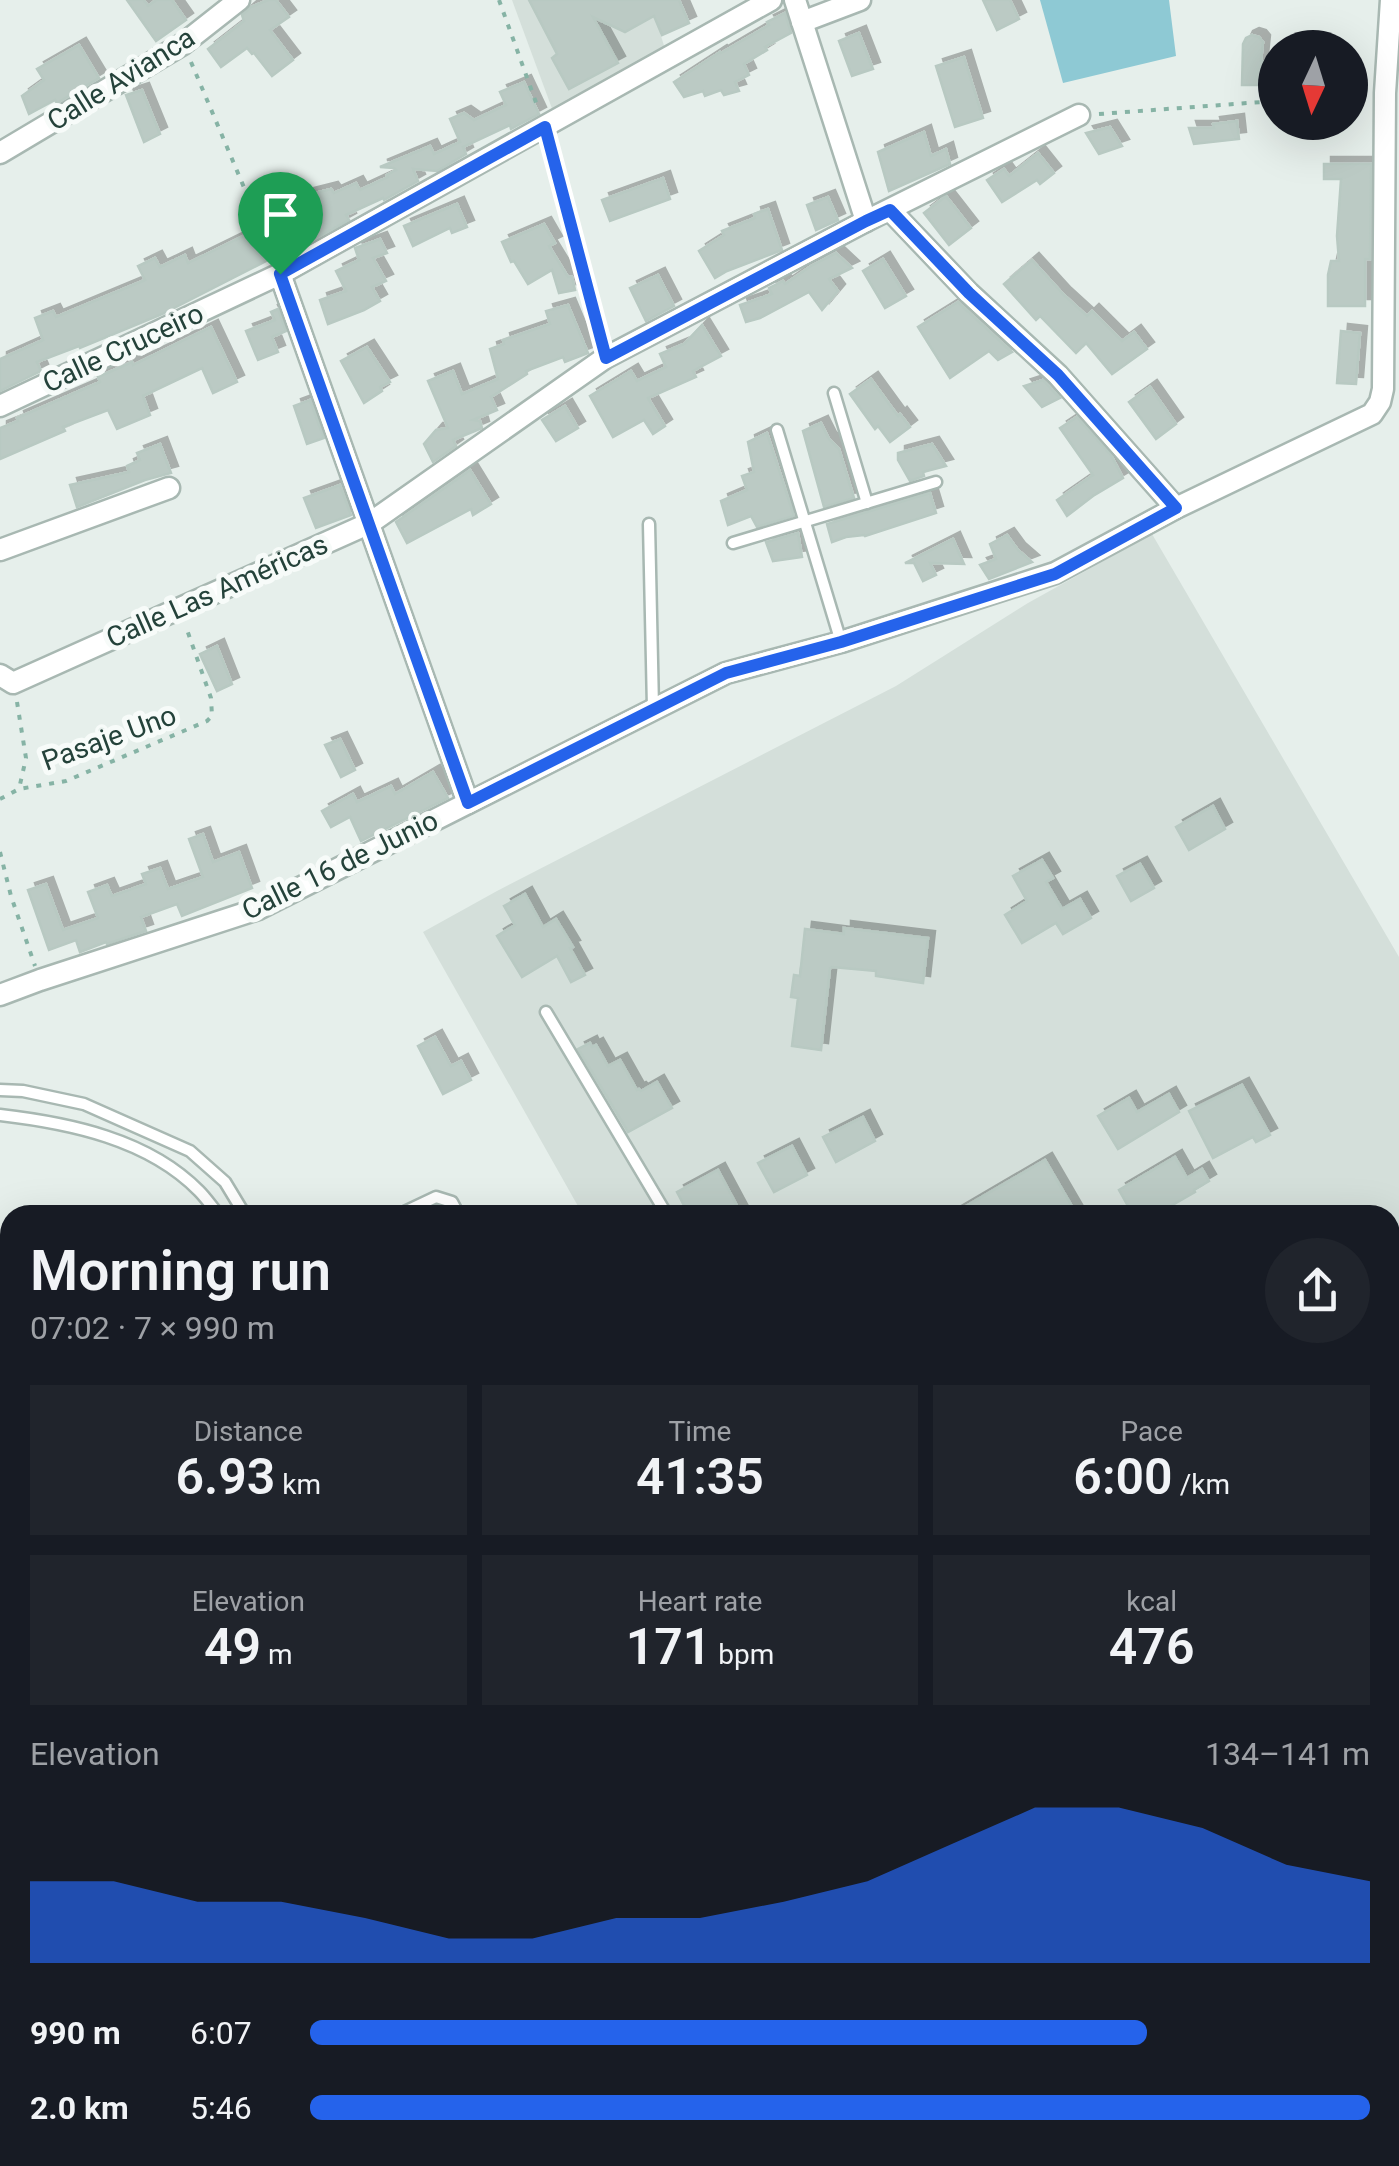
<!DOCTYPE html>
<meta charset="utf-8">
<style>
body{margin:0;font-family:Roboto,sans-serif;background:#20242c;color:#f1f3f6;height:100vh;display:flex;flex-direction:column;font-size:38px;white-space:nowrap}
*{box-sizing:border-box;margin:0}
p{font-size:32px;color:#9ea1a6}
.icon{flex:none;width:55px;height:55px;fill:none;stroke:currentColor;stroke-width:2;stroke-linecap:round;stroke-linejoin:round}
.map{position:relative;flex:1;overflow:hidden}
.details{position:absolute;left:0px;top:1205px;width:1400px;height:962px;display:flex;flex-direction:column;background:#171b24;border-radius:30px 30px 0 0;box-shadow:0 10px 40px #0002}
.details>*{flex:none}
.needle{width:65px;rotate:184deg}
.controls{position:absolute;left:1258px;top:30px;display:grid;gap:20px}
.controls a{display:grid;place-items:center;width:110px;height:110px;border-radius:50%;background:#171b24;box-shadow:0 10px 40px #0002;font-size:50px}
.pin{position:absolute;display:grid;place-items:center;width:85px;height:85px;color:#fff;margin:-102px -42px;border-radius:50% 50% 50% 0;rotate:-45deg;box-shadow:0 0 10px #0007}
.pin .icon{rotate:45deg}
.round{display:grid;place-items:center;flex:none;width:105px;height:105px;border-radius:52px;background:#20242c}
.summary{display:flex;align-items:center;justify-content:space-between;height:170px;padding:0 30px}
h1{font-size:55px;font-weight:600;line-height:75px}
.figures{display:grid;grid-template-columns:repeat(3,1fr);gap:15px;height:170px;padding:10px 30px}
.figures div{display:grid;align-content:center;border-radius:0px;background:#20242c;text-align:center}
.figures b{font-size:50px;font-weight:600}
.figures small{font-size:28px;font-weight:400}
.figures p{font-size:28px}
.chart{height:280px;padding:20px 30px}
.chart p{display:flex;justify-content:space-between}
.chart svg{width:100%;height:180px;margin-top:10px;fill:#2563eb;opacity:.7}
ul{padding:0 30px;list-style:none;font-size:32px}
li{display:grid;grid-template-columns:160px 120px 1fr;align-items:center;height:75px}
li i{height:25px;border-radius:12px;background:#2563eb}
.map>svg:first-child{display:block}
</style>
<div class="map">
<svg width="1399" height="2166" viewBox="0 0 1399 2166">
<defs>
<filter id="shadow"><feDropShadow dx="7" dy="-7" stdDeviation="0" flood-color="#0004"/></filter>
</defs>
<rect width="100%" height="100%" fill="#e6efeb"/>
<g fill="#d4dfda">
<polygon points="512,0 650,0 665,49 554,114"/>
<polygon points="1152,534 1399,957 1399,2166 0,2166 0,1408 10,1404 10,2158 1390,2158 1390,1215 583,1215 423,932 497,891 896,686 1028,603"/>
</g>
<polygon fill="#8ec9d4" points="1040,0 1169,0 1176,56 1063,83"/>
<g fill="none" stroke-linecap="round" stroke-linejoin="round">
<g stroke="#a2b6b0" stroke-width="48">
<polyline points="1390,1574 1399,1590"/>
<polyline points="761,2158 766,2166"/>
<polyline points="394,2166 406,2158"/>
</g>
<g stroke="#a2b6b0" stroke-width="118">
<polyline points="1390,2051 1399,2046"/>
<polyline points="1185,2166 1200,2158"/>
</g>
</g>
<g fill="#bbcac4" stroke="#b8c9c2" stroke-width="2.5" filter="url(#shadow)">
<polygon points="127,0 144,0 148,6 156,0 172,0 186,20 156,41"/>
<polygon points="268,0 276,0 289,17 270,30 293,60 272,76 254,53 252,54 247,48 221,67 208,49 244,21 242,15 251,7"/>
<polygon points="529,0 679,0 689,23 662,35 654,16 625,32 593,17 618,63 569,89 552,58 557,54"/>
<polygon points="983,0 1010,0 1019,19 997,30"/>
<polygon points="785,13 791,33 765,47 767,50 744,64 749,75 735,82 739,91 724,95 721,90 705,96 703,91 684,97 674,82 720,52 721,53 769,25 767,22"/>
<polygon points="859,33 873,69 852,76 839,41"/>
<polygon points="1252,35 1259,37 1263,42 1261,61 1267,62 1267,85 1242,85 1243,44 1246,38"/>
<polygon points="79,45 99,78 57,103 55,100 29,114 22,96 44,80 37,69"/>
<polygon points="964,57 983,118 955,127 936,66"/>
<polygon points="524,82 539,114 511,129 510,125 463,147 466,154 437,171 413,169 418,181 384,200 383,198 346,215 349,220 300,247 296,244 279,208 307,197 307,195 331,189 334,193 356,183 360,190 388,177 387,175 396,170 394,168 380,167 430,146 434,154 460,142 450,119 464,113 474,120 506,105 500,92"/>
<polygon points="142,90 160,134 144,142 126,95"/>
<polygon points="1237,121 1239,139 1194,144 1189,128 1214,128 1213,124"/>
<polygon points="1110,127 1122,146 1099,154 1086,133"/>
<polygon points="924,132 931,156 946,149 950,164 889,191 878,152"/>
<polygon points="1038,153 1054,173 1040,184 1037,180 1002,202 987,180 1004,169 1009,176"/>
<polygon points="1324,164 1371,164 1370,259 1365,259 1365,306 1328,306 1328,275 1331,261 1339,261 1337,236 1341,179 1324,179"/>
<polygon points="663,178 670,199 610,221 602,200"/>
<polygon points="946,196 971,228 949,245 924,213"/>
<polygon points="828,197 838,220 816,230 807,205"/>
<polygon points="457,204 467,227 452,233 450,228 413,246 404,226"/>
<polygon points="768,209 782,250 727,271 715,278 699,251 724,235 722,231 755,218 754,214"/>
<polygon points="544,224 555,243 549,246 568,277 572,277 575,290 559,293 552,270 528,284 514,261 511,262 502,242"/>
<polygon points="258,229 272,258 162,314 80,348 79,346 37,362 41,371 0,391 0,359 43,340 35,318 53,311 56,317 145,280 138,266 155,258 160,267 185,255 188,263"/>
<polygon points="380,239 387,253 373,258 386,281 372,287 380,301 364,310 328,324 320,300 346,291 336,271 359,260 355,248"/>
<polygon points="836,253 852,268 829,279 838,291 822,310 809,292 760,318 746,322 740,305 772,294 769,288 783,281 785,284 811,266"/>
<polygon points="883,259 906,296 885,308 863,271"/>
<polygon points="1032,260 1064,295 1087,316 1092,311 1122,341 1134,332 1147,349 1112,374 1086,343 1076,353 1040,316 1036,320 1004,284"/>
<polygon points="658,275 674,306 646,321 630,288"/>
<polygon points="958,302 1012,352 998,360 989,351 950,378 918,327"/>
<polygon points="568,305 588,353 565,362 563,357 526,371 527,374 491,397 497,410 473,420 480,421 482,428 453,440 456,446 433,462 424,444 436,430 448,428 428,381 453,371 462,394 498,379 490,349 504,344 503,340 550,324 546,311"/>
<polygon points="278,309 286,331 272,337 278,352 258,360 246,331 275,320 271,312"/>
<polygon points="702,325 721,356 693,371 696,377 648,398 665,426 653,434 644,420 613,437 590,396 631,371 637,381 666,367 660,354 684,344"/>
<polygon points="211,327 237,382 213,393 202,368 143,396 150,415 117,429 108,410 63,427 65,431 0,459 0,428 18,421 17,418 100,382 98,377 132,362 133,365"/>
<polygon points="1341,331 1360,333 1356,384 1337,383"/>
<polygon points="367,347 390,382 380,387 382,391 364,403 341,361"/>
<polygon points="871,379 898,416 900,414 910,427 890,442 878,426 875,429 850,394"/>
<polygon points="1043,380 1060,398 1042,407 1024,386"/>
<polygon points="1150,387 1176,424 1156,439 1129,402"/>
<polygon points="310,400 324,438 307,444 294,406"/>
<polygon points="565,406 578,428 556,441 542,420"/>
<polygon points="1077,417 1111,455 1123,478 1093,496 1067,516 1057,500 1093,475 1060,428"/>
<polygon points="821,423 829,439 839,449 854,498 824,507 803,431"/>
<polygon points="767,433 794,516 757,527 751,516 728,525 721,501 747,490 742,476 754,472 748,442"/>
<polygon points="160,444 171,473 145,480 77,507 70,485 129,472 127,466 140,460 137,453"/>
<polygon points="932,444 946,466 923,472 924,476 910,481 898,460 898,453"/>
<polygon points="470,470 491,504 473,515 471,509 407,543 396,522"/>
<polygon points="340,485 351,515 316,528 304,498"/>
<polygon points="930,493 936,513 865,536 864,535 846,537 832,542 827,524"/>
<polygon points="798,533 802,557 773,561 766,542"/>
<polygon points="1007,535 1018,550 1032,562 989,579 980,565 996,559 990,544"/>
<polygon points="953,539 964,564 930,563 936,575 923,581 914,563 905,563"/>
<polygon points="217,646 232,684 217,691 200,654"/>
<polygon points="340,739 355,770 341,777 325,745"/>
<polygon points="433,772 448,798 361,841 350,817 331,827 322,811 353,794 357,802 391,786 395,794"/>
<polygon points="1213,806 1225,829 1189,850 1176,827"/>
<polygon points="203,834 213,862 239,852 252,888 182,916 177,904 141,917 146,931 107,944 106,942 80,952 76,940 49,950 28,890 46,884 63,930 98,918 88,892 107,885 112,896 146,884 142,874 160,868 168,889 203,877 189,839"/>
<polygon points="1042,860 1053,878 1046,882 1062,909 1080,899 1091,918 1063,934 1056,923 1022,943 1005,915 1027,901 1013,876"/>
<polygon points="1140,864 1154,888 1131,901 1117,876"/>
<polygon points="525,894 543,927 556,919 573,947 570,948 585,975 571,982 557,956 522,977 497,936 515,925 504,906"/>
<polygon points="844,928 928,938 923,983 876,976 876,971 832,967 830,968 821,1050 792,1046 798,998 791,997 794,975 800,976 805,929 844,934"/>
<polygon points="435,1037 451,1066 461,1061 471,1080 443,1094 418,1046"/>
<polygon points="590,1043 592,1047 596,1045 608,1066 620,1060 637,1090 639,1089 641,1091 657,1082 672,1108 628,1132 578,1049"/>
<polygon points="1242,1085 1270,1135 1256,1142 1253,1137 1213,1158 1189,1111"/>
<polygon points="1169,1094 1179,1112 1118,1149 1098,1116 1129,1098 1137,1112"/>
<polygon points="863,1117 875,1141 836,1162 823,1137"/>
<polygon points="792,1146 807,1175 774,1192 758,1163"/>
<polygon points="1175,1157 1187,1178 1202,1169 1209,1181 1194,1190 1195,1192 1155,1215 1133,1215 1119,1190"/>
<polygon points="1045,1160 1077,1215 951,1215"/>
<polygon points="718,1170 742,1215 689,1215 677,1192"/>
</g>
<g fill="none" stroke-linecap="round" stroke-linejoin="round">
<g stroke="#a8b8b2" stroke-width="15">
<g id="lane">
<polyline points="834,393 867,503"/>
<polyline points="777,430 841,642"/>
<polyline points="649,524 653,708"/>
<polyline points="733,543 936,482"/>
<polyline points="546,1012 667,1215"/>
<polyline points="0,1090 23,1091 84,1104 190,1151 225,1182 245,1215"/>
<path d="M0 1115C69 1123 148 1139 199 1191 206 1198 212 1207 219 1215"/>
<polyline points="398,1215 436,1197 452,1202 459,1215"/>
</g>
</g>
<g stroke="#a8b8b2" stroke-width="25">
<g id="street">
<polyline points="795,0 866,221"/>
<polyline points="802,22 860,0"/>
<polyline points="0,153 183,44 239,0"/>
<polyline points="890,210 969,293 1058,375 1176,508"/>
<polyline points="280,274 468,803"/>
<polyline points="0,406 280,274 771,0"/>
<polyline points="0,550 169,488"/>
<polyline points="0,675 13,683 370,523 605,358 866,221 1079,115"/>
<polyline points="0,995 40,980 258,909 726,673 841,642 1055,573 1176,508 1372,414 1380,402 1383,389 1385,93 1391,0"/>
</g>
</g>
<g stroke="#86b3a5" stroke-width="4" stroke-dasharray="5 8" stroke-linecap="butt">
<polyline points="499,0 538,108"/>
<polyline points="191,62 273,256"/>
<polyline points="1350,95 1365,94"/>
<polyline points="1099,114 1275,101"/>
<polyline points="550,146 601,340"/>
<polyline points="17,702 26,758 19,789"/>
<polyline points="0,799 19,789 66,781 207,721 212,716 211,698 186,627"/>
<polyline points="0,852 11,896 35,966"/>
<polyline points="0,1354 10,1362"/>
</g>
<use href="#lane" stroke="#fff" stroke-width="10"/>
<use href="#street" stroke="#fff" stroke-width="20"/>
</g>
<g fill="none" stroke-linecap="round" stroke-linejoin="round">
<g stroke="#fff" stroke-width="20">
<polygon id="route" points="545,127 606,358 866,221 890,210 969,293 1058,375 1176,508 1055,574 841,642 726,673 468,803 280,274"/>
</g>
<use href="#route" stroke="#2563eb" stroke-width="12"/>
</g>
<g text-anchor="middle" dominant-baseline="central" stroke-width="10" stroke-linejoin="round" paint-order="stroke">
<g font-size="28" fill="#24423a" stroke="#f7fbf9">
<text transform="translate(121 79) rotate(-32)">Calle Avianca</text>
<text transform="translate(123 348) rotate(-25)">Calle Cruceiro</text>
<text transform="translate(217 591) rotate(-24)">Calle Las Américas</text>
<text transform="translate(109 738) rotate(-20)">Pasaje Uno</text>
<text transform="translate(340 865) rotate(-26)">Calle 16 de Junio</text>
</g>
</g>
</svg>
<div class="controls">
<a><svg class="needle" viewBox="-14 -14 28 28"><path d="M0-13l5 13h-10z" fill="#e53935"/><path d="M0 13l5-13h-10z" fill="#9ea1a6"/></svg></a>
</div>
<div class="pin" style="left:280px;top:274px;background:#1e9e55"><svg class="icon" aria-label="arrive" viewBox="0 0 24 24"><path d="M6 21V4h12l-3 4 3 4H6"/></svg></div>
<section class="details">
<div class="summary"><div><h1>Morning run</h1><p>07:02 · 7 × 990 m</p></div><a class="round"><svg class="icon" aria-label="share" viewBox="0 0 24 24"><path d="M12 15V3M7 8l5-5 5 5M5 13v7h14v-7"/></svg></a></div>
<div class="figures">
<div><p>Distance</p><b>6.93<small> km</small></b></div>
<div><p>Time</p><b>41:35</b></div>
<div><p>Pace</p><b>6:00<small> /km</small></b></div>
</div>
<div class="figures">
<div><p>Elevation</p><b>49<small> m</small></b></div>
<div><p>Heart rate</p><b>171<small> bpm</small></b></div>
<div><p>kcal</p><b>476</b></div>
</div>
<div class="chart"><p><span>Elevation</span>134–141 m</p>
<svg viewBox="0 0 160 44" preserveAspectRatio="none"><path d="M0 44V24L10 24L20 29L30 29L40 33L50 38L60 38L70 33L80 33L90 29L100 24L110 15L120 6L130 6L140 11L150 20L160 24V44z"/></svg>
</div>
<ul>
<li><b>990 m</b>6:07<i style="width:79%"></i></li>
<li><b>2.0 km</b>5:46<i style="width:100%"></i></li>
</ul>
</section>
</div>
